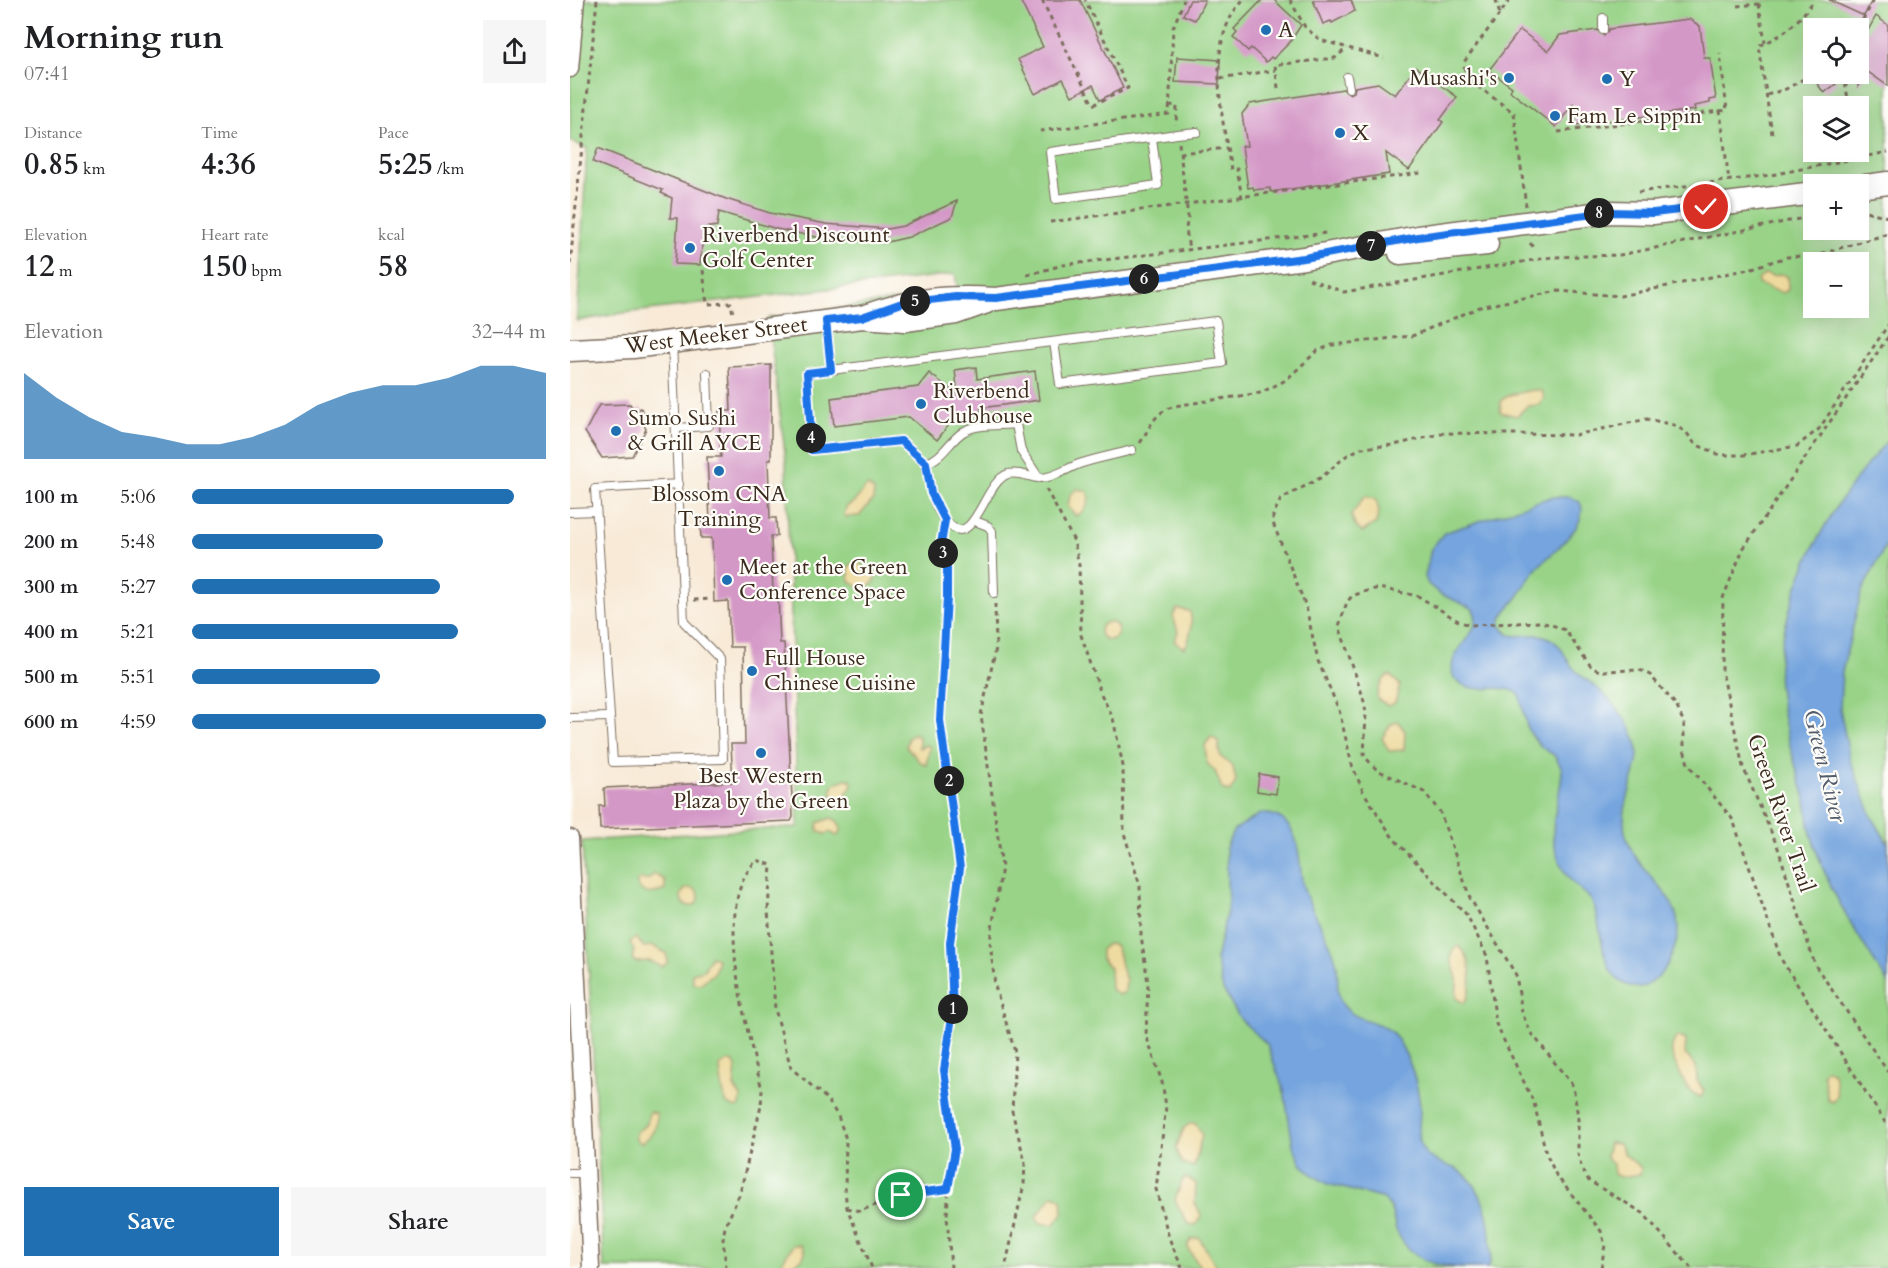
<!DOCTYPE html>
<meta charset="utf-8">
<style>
body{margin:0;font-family:Cardo,serif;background:#f6f6f6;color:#202124;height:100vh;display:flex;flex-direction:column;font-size:22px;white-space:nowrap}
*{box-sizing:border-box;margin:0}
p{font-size:20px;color:#757577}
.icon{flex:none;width:33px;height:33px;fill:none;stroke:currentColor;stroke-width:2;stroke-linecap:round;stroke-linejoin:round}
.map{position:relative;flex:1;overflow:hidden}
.panel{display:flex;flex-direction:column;background:#fff;width:570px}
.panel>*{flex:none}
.controls{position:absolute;left:1233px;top:18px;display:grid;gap:12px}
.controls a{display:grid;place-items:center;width:66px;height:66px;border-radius:0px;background:#fff;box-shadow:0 6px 24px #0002;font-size:30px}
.pin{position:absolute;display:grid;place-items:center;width:51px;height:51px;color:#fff;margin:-26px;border:3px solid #fff;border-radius:50%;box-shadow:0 2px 6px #0007}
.km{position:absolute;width:30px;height:30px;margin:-15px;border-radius:50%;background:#222;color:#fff;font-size:16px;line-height:30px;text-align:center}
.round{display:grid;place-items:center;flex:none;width:63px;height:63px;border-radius:0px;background:#f6f6f6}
.summary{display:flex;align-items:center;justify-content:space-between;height:102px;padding:0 24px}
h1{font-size:33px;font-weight:600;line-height:45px}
.figures{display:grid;grid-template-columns:repeat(3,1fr);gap:9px;height:102px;padding:6px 24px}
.figures div{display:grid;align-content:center}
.figures b{font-size:30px;font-weight:600}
.figures small{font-size:16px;font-weight:400}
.figures p{font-size:16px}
.chart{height:168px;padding:12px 24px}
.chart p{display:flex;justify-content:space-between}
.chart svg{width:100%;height:108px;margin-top:6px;fill:#1f6fb2;opacity:.7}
.button{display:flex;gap:12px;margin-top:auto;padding:12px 24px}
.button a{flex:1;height:69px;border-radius:0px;background:#1f6fb2;color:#fff;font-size:24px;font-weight:600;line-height:69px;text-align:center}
.button a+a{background:#f6f6f6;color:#202124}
ul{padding:0 24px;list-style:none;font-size:20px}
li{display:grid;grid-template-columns:96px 72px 1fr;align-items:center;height:45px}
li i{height:15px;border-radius:8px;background:#1f6fb2}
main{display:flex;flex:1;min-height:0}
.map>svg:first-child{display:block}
</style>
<main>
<section class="panel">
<div class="summary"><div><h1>Morning run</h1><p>07:41</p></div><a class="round"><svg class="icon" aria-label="share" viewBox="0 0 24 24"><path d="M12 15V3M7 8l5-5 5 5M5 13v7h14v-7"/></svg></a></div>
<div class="figures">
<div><p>Distance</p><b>0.85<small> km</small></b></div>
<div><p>Time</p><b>4:36</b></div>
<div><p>Pace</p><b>5:25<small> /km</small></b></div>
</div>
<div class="figures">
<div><p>Elevation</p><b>12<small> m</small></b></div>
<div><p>Heart rate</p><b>150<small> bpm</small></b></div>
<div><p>kcal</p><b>58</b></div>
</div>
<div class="chart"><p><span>Elevation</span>32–44 m</p>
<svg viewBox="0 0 160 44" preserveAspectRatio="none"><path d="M0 44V9L10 19L20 27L30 33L40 35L50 38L60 38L70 35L80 30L90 22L100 17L110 14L120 14L130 11L140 6L150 6L160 9V44z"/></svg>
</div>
<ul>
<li><b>100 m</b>5:06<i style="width:91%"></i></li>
<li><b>200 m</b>5:48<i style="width:54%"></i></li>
<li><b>300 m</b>5:27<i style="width:70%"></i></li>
<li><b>400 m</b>5:21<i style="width:75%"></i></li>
<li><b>500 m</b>5:51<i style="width:53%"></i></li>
<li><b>600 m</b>4:59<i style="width:100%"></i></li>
</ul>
<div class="button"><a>Save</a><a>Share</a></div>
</section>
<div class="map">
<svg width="1318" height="1268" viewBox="0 0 1318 1268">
<rect width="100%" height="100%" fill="#fdfcf7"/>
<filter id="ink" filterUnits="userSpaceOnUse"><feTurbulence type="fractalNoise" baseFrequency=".0167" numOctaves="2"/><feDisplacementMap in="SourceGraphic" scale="12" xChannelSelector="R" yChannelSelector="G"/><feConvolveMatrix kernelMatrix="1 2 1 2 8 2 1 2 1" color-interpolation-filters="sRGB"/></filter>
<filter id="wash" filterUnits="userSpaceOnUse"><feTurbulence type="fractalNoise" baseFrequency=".008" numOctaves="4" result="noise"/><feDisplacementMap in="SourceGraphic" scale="24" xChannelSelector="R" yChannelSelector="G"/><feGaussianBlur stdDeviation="1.35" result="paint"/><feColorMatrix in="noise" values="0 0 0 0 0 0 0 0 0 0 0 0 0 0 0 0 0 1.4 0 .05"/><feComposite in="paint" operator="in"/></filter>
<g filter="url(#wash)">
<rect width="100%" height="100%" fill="#f8ead7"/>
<path fill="#98d387" stroke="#6a7e52" stroke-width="1.5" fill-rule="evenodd" d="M6 0H1318V1268H34L12 841 228 827 216 461 198 318 388 292 385 274 53 313 7 321 17 148 0 141V69ZM1244 28H1288V74H1244ZM1244 106H1288V152H1244ZM1244 184H1288V230H1244ZM1244 262H1288V308H1244Z"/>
<g fill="#eeda9e" stroke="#94825e" stroke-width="1.5">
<polygon points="1283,260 1296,264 1301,278 1298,285 1289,282 1288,262 1280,262"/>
<polygon points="1195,274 1203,276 1212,274 1218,277 1218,290 1213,293 1188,284 1188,280"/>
<polygon points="962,390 972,391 974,398 969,405 957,406 947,416 930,412 931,401 937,396"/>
<path d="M298 486 304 491 303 500 289 516 276 517 274 515 277 506C289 502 288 493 298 486Z"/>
<path d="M507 489 517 491C522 502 516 511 506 516L498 507 500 495Z"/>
<polygon points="795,496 806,500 809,511 806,523 792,532 786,527 781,515"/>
<polygon points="283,562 291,564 294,570 306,571 305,581 296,588 290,588 280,581 278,568"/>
<path d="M607 609 619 611C624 617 620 642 614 648L604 641 608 632 603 616Z"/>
<circle cx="539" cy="631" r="9"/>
<path d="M820 675 830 685 825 703 818 706 807 699C807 691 811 678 820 675Z"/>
<polygon points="828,722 835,731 834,750 819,751 812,738 821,724"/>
<polygon points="344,733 349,738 349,748 356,745 360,747 356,765 349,761 336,746 338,738"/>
<polygon points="641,737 648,741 650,756 663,767 666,781 660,792 652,789 645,771 637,763 635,745"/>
<polygon points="276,779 281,780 282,785 276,794 277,804 271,806 261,793 264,784"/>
<path d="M261 818C268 820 271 824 271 831L267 836 260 832 255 834 248 831V823Z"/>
<path d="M84 874 95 880V890C84 894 73 897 67 884L68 879 78 880Z"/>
<circle cx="120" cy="897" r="9"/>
<polygon points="66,938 74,947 83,946 96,953 98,962 92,967 80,961 65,962 62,958 64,950 60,942"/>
<path d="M537 944 545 945C552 957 548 966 556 979L555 992 549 995 541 989 540 968 531 958V950Z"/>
<path d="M887 946C902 951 905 991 894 1003L887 999C885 992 888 986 887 979 885 966 875 957 887 946Z"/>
<polygon points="141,956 148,960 144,973 130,984 123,983 122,973 134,970"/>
<path d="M1107 1036 1116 1040 1115 1054 1126 1066 1127 1080 1134 1091 1131 1097C1117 1091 1116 1086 1110 1073 1103 1059 1097 1051 1107 1036Z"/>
<path d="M159 1061 164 1062 166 1067 164 1087 171 1097 170 1106 166 1108 157 1104C152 1093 151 1079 150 1066Z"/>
<polygon points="1257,1069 1264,1073 1267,1096 1262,1102 1258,1100 1253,1073"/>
<path d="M79 1112 86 1113C89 1125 82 1137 71 1143L67 1141C62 1130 71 1130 77 1124Z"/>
<polygon points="621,1123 626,1124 632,1135 624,1167 612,1163 606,1148 614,1128"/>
<polygon points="1039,1143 1049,1144 1055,1155 1071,1168 1070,1174 1050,1177 1044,1174 1043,1164 1036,1158"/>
<polygon points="617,1178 626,1183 625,1203 631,1215 626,1225 618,1224 605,1200 613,1179"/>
<polygon points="483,1195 492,1199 493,1213 484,1225 470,1223 466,1217"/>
<polygon points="629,1238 648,1268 631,1268 618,1249 618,1244 621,1239"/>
<polygon points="223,1245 231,1245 235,1253 231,1260 224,1263 222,1268 203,1268 212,1262"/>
</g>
<g fill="#74a4de" stroke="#58677e" stroke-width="1.5">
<path d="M1318 440V541L1291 593 1272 672 1270 709 1280 760 1301 815 1318 844V983C1288 936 1251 880 1239 825 1238 817 1238 810 1236 802 1225 764 1213 727 1209 687 1207 667 1211 644 1216 624 1233 552 1269 495 1318 440Z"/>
<path d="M981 497H999L1010 502C1021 525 980 554 967 568 958 578 954 589 946 599 939 609 930 613 930 626L939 635C953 638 965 631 979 638 994 646 994 658 1004 669 1010 676 1019 681 1026 687 1043 701 1069 732 1068 755 1066 781 1048 810 1056 836 1070 884 1128 897 1101 957 1095 971 1085 983 1070 988 1025 985 1036 930 1022 902 1018 894 1009 889 1003 883 993 872 986 856 984 842 980 818 992 793 992 769L984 755 971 747 958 730 949 694C930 680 903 699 884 678 872 648 919 633 902 608L870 594 858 584 855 577 861 549 874 533Z"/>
<path d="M690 814C701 813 711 816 718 825 731 840 729 867 733 886 739 910 759 933 766 961 770 975 764 991 773 1005 785 1023 813 1019 826 1037 840 1058 849 1085 850 1110 850 1121 847 1135 851 1146 857 1160 871 1163 884 1168 909 1179 919 1212 920 1237 920 1248 923 1258 918 1268 877 1268 844 1268 826 1230 823 1219 823 1207 814 1199L758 1184 744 1176 731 1164 723 1145 714 1091 697 1044 671 1020 653 990 646 960 658 906 656 847 664 830Z"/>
</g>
<g id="blocks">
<g fill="#d498c7">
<polygon points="450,0 510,0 553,88 530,100 523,85 502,96 493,79 465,94 448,59 473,47"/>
<polygon points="620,0 635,0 625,20 613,15"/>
<polygon points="692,0 704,0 731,25 720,42 703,59 701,57 696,62 681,48 678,51 663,37 667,32 664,29"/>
<polygon points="743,0 781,0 785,11 762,23 761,21 753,24"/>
<polygon points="1259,0 1302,0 1294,16"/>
<polygon points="1306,16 1318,25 1318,86 1298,72 1288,86 1288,48"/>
<polygon points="1119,19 1130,26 1134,58 1140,58 1146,99 1140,100 1140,103 1124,106 1125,110 1005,125 1003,104 986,127 940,91 942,87 919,70 950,30 978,51 990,35 1027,30 1034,36 1039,29"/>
<polygon points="607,57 650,60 649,84 605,82"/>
<polygon points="846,67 887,97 870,120 873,122 839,170 816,153 819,174 701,192 700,188 684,190 683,187 678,188 672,146 677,146 672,114 680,104 773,89 780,94 784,92 785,87 808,83 825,95"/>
<polygon points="1240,74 1260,74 1267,83 1254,93"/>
<polygon points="28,148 156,199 200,213 256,224 317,229 333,226 387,201 382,217 339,237 313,243 251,238 207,229 149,212 147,226 134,228 130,265 105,264 108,218 100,218 102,198 91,193 93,190 23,162"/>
<polygon points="201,365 201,460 198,460 200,518 206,518 207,536 201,536 203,594 208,594 210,643 214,643 223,817 221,821 30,829 29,806 35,806 34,788 163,782 161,744 175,744 173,647 160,647 158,601 144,602 142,538 131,538 130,522 140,521 137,457 151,457 149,411 161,411 159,367"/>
<polygon points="406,367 407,379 465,371 469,400 411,408 412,413 386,416 367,440 339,417 264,426 261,398 348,387 359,373 388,395 385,370"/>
<polygon points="60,404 65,411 71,408 77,417 72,421 76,429 62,456 32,458 15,432 29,405"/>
<polygon points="689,774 708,777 706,794 687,791"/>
</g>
</g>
</g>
<g filter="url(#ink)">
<use href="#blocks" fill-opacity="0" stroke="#7d6d5f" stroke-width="1.5"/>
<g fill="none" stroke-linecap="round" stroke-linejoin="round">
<g stroke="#7d6d5f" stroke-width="10">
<g id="lane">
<polyline points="1033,30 1033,18"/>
<polyline points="777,77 779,88"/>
<polyline points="582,138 588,185 486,199 480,152 607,134 627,132"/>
<polyline points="256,322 261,370 646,321 652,363 490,384 484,342"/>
<path d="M102 342C106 436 110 529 114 622L150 659 153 759 43 762 25 489 109 484"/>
<path d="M261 370 237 373 241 450 331 441 356 463C373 458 379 441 393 432 407 423 430 426 446 424L451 451 469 478"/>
<polyline points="106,428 139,426 137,373"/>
<path d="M356 463C360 485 362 510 381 526 405 546 415 481 438 474 450 471 459 478 470 478 484 478 496 469 509 464 526 458 545 455 562 450"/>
<polyline points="0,512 26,511"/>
<polyline points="405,521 418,526 422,531 424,593"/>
<polyline points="0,718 40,717"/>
<polyline points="0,1173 17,1173"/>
</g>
</g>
<g stroke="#7d6d5f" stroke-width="19">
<g id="street">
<polyline points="0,69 6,0"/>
<polyline points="0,838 21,1268"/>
</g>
</g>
<g stroke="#7d6d5f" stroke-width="25">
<g id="secondary">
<polyline points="1288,187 1318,183"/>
<polyline points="830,253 917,244"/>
<path d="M292 317C342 299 374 296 426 299L734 258 848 237 1039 212 1083 213 1244 193"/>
<polyline points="0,350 63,347 292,317 335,320 386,313 417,302"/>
</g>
</g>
<g stroke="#7d6d5f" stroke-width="3" stroke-dasharray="4.5 4.5" stroke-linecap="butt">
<polyline points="472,0 523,105 558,88 515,0"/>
<polyline points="720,0 735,27 750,40 814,58"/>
<polyline points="926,0 930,15"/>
<polyline points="940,0 894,62 895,77 944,113 956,206"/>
<polyline points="1189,4 1195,43"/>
<polyline points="1167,6 1189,4 1189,0"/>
<polyline points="1288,28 1304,0"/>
<polyline points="1274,74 1279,106"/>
<polyline points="650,79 706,70"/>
<polyline points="708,88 705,65 765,58 777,48"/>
<polyline points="1197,95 1216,89 1244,73"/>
<polyline points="599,105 607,106 606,125"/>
<polyline points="1150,111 1157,110 1150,53"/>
<polyline points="470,131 599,114 603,28 614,0"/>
<polyline points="988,132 1150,111 1159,181"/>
<path d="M1202 134 1189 46C1213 36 1230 21 1244 0"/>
<polyline points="609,143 618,217 616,228 619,251"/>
<polyline points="610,153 657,148"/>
<polyline points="1068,192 1201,175 1318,152"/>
<path d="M672 198 667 169 661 170C653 119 633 42 673 0"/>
<polyline points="1288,209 1318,217"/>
<polyline points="480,222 851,173"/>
<polyline points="960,243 965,249"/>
<polyline points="0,264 27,0"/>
<polyline points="133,270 137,304 161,303 163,314"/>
<polyline points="457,275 493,265 756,233"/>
<polyline points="739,279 774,292 982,257 1050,255 1244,216"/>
<polyline points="1318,337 1173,549 1153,598 1152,671 1173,767 1208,848 1245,965 1318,1072"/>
<path d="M570 443C581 426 584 413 604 406L690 393 716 380 747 351 762 345 842 336 910 307 988 291 1050 296 1179 269 1217 257 1246 255 1318 234"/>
<polyline points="476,489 504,541 509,565 511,635 531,694 543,718 553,766 554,833 570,886 571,935 578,983 576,1035 592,1082 596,1106 586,1189 599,1238 612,1268"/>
<polyline points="373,532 371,544 377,568 377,597 371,679 371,740 379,775 378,794 391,868 380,943 383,1010 374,1070 385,1149 379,1181 377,1216 381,1268"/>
<polyline points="124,600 141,599"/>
<polyline points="425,604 426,648 411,715 432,867 420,941 425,986 445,1052 442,1111 455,1162 454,1184 435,1268"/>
<polyline points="277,1208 290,1211 331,1195 378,1189"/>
<path d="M156 1268 153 1239 155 1227 170 1193 191 1106 192 1090C179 1034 139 905 187 860L201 865 198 910 205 1009 221 1068 257 1099 268 1116 276 1139 275 1191 277 1208 302 1268"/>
<polyline points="1031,1268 1035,1245 1031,1231 986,1175 976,1153 964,1103 926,1024 917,956 897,915 823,838 793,791 782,765 769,710 748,661 736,607 703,523 703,515 711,499 752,477 776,456 791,448 824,445 875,433 1005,435 1077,419 1104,425 1116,432 1125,444 1150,455 1174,455 1227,446 1249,429 1318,325"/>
<polyline points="1121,1268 1073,1213 1019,1181 1012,1170 1008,1154 1008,1117 1003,1086 960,1031 952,1013 946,975 900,898 870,812 854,792 807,770 794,756 796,712 793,697 769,626 777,602 782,596 793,592 809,588 848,596 890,622 901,625 970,622 982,625 995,630 1022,668 1030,671 1070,670 1080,675 1106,705 1114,723 1114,749 1118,764 1163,820 1211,959 1318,1127"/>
</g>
<use href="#lane" stroke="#fff" stroke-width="8"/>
<use href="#street" stroke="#fff" stroke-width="16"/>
<use href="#secondary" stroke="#fff" stroke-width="22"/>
</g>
</g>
<g fill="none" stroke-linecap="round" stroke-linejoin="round" filter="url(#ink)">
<g stroke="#fff" stroke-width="12">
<polyline id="route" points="331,1195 378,1189 385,1149 374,1070 383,1010 380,943 390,868 370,720 377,597 377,568 371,544 375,520 361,493 356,463 331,441 242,450 237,373 261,370 256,321 292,317 332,303 386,297 426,298 734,258 848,237 1039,212 1083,213 1136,207"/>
</g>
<use href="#route" stroke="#1a73e8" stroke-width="8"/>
</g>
<g fill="#1f6fb2" stroke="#fdfcf7" stroke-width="2">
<circle cx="696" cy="30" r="6"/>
<circle cx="939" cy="78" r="6"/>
<circle cx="1037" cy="79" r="6"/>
<circle cx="985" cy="116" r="6"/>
<circle cx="770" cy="133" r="6"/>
<circle cx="120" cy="248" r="6"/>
<circle cx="351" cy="404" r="6"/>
<circle cx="46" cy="431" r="6"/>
<circle cx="149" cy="471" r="6"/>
<circle cx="157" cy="580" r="6"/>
<circle cx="182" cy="671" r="6"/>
<circle cx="191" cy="753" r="6"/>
</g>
<g text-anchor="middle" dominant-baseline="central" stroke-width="4.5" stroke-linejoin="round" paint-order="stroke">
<g font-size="22" fill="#3b2a1e" stroke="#fdfcf7" text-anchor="start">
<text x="708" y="30">A</text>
<text x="927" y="78" text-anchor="end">Musashi's</text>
<text x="1049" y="79">Y</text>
<text x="997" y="116">Fam Le Sippin</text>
<text x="782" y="133">X</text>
<text x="132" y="235">Riverbend Discount<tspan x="132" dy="25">Golf Center</tspan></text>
<text x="363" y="391">Riverbend<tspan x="363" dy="25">Clubhouse</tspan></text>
<text x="58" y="418">Sumo Sushi<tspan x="58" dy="25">&amp; Grill AYCE</tspan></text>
<text x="149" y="494" text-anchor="middle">Blossom CNA<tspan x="149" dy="25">Training</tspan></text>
<text x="169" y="567">Meet at the Green<tspan x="169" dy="25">Conference Space</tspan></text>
<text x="194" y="658">Full House<tspan x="194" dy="25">Chinese Cuisine</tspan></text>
<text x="191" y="776" text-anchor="middle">Best Western<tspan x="191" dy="25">Plaza by the Green</tspan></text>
</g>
<g font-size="22" fill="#3b2a1e" stroke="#fdfcf7">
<text transform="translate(146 335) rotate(-7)">West Meeker Street</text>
<text transform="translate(1211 813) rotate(71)">Green River Trail</text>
</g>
<g font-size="24" font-style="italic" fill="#525b6b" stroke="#fdfcf7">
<text transform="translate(1255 766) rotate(76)">Green River</text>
</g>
</g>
</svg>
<div class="controls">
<a><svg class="icon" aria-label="locate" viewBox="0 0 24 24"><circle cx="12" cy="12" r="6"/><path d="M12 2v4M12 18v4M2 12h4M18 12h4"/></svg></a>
<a><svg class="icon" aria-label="layers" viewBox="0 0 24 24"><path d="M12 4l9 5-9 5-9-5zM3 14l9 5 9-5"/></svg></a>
<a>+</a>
<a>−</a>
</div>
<div class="pin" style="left:331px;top:1195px;background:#1e9e55"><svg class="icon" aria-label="arrive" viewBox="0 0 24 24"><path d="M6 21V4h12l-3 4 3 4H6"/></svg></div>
<div class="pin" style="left:1136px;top:207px;background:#d93025"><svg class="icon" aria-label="check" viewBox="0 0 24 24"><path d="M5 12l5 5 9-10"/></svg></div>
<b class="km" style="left:383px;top:1009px">1</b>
<b class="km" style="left:379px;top:781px">2</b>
<b class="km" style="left:373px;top:553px">3</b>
<b class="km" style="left:241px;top:438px">4</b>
<b class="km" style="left:345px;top:301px">5</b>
<b class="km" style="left:574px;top:279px">6</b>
<b class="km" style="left:801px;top:246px">7</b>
<b class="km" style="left:1029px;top:213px">8</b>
</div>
</main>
